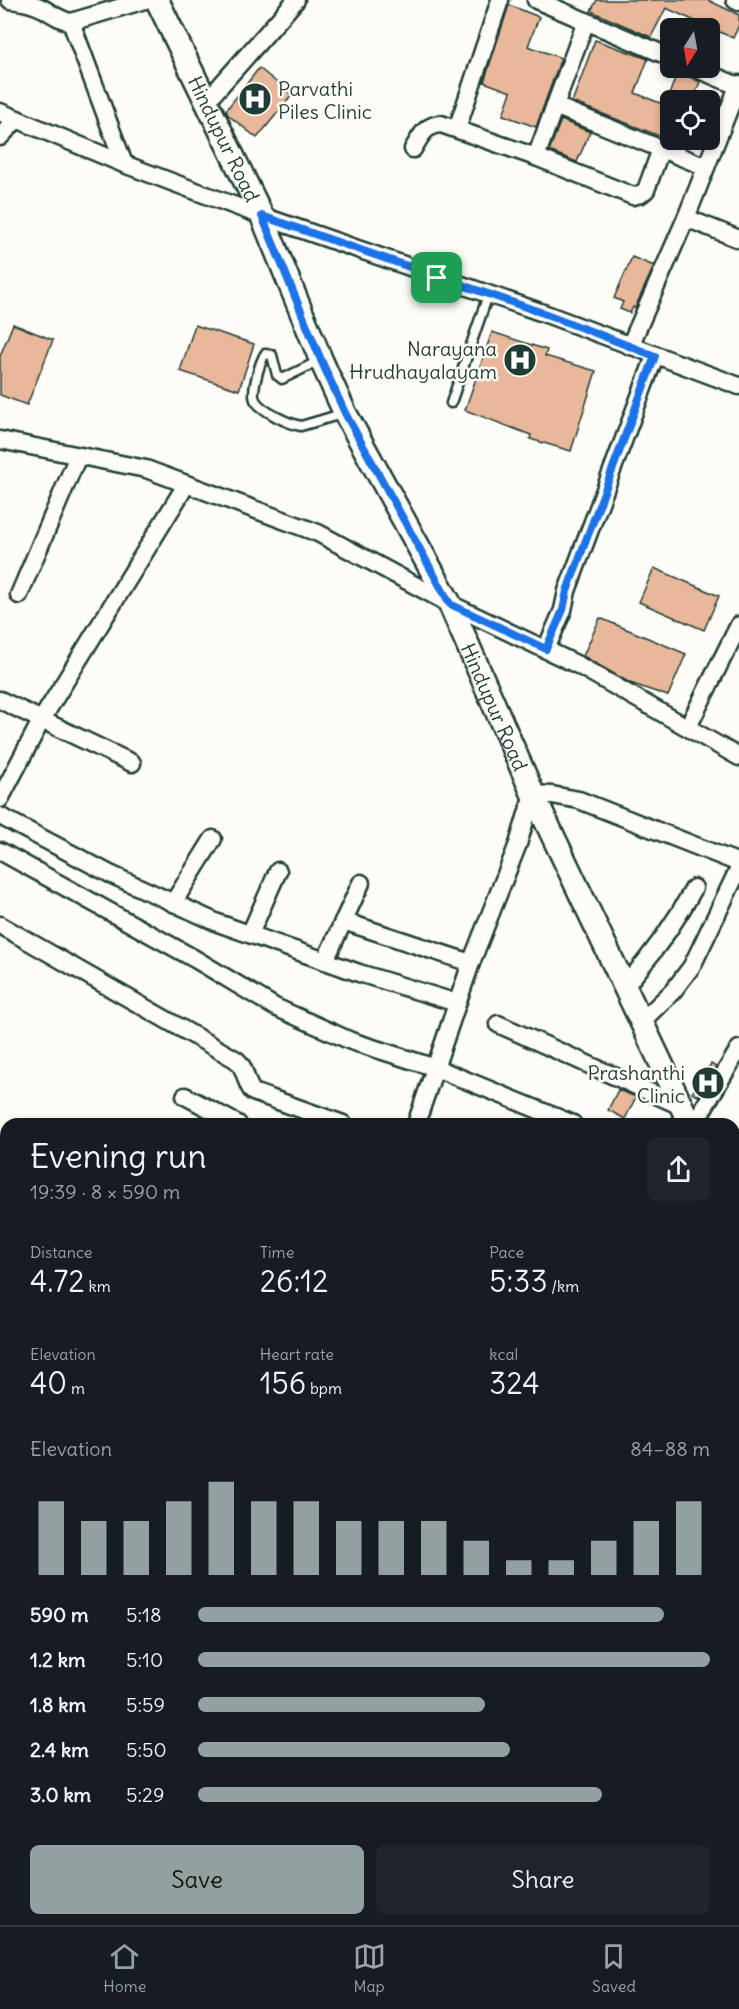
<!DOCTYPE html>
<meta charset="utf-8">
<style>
body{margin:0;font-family:Delius,sans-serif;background:#20242c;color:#f1f3f6;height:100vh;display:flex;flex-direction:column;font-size:22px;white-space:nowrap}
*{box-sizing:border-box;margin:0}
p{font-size:20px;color:#9ea1a6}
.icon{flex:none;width:33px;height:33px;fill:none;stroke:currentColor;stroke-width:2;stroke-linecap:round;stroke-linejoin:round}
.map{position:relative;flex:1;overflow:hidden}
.drawer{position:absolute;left:0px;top:1118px;width:740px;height:808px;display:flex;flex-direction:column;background:#171b24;border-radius:18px 18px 0 0;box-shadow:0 3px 9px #0003}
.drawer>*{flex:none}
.needle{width:39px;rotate:191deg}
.buttons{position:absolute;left:660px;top:18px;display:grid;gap:12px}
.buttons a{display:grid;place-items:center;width:60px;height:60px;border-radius:9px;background:#171b24;box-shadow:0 3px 9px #0003;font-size:30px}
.pin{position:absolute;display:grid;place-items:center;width:51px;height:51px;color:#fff;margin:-26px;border-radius:12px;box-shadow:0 3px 9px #0006}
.round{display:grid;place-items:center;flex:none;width:63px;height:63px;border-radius:9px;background:#20242c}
.headline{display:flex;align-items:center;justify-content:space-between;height:102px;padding:0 30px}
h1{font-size:33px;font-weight:600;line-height:45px}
.figures{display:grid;grid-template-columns:repeat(3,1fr);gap:9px;height:102px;padding:6px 30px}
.figures div{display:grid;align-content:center}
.figures b{font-size:30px;font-weight:600}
.figures small{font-size:16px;font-weight:400}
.figures p{font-size:16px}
.chart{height:168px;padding:12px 30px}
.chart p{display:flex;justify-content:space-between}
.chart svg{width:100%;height:108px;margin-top:6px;stroke:#92a19f;stroke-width:6}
.action{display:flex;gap:12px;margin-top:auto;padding:12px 30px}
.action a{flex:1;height:69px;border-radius:9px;background:#92a19f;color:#111;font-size:24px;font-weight:600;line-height:69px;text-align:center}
.action a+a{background:#20242c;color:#f1f3f6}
ul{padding:0 30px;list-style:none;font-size:20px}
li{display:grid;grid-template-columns:96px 72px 1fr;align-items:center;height:45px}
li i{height:15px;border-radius:8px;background:#92a19f}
.menu{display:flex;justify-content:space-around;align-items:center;height:84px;border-top:2px solid #363941;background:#171b24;font-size:16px;color:#9ea1a6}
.menu a{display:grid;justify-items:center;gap:3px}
.menu .on{color:#92a19f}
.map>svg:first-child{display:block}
</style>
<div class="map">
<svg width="739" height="1925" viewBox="0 0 739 1925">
<rect width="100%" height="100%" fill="#fdfcf7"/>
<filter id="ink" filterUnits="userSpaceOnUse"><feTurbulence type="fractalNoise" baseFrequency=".0167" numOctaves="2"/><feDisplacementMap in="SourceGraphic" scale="12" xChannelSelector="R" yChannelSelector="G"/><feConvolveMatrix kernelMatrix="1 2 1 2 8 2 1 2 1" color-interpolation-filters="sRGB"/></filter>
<g filter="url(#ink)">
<g fill="#e9b79a" stroke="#1f3d34" stroke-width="1.5">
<polygon points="597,0 708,0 739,15 739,25 733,38 666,8 651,37 591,11"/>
<polygon points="509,5 539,17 528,46 561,58 536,127 503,115 511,92 484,82"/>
<polygon points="595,40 648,59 635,93 670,107 670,140 572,102"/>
<polygon points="259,68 292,95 257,138 228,115 226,110"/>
<polygon points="678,71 700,82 693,100 667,100"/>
<polygon points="561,120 590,132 577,162 549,151"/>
<polygon points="632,257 654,266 635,308 633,307 630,313 620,309 623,302 614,298"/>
<polygon points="13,324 53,340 27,405 0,395 0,356"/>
<polygon points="195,325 254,344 239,390 180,371"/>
<polygon points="492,332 547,350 545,356 596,371 571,451 530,439 531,435 465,410"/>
<polygon points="654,568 719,596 704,630 639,602"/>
<polygon points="600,618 686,654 668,696 630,683 583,656"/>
<polygon points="711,1064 716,1067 698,1096 692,1093"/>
<polygon points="618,1090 636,1097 625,1119 608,1110"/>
</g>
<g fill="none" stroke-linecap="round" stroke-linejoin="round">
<g stroke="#1f3d34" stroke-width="13">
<g id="lane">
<path d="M319 361 282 379 277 375 272 355 265 354C260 362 251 392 255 400 261 411 289 424 301 426L345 413"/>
<polyline points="451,403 488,295"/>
</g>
</g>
<g stroke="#1f3d34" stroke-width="21">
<g id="street">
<path d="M10 0C21 1 34 4 44 9 54 15 60 20 71 22L145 0"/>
<polyline points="536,0 670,57"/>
<polyline points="735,0 739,2"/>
<polyline points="586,21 536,157 633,196 641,194 646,190 661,149"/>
<polyline points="71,22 124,164"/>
<polyline points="695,68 738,86"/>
<polyline points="206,102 296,0"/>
<polyline points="555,106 706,167"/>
<polyline points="0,112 124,164 262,216 546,314 739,386"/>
<polyline points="457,129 500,0"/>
<polyline points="0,137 17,119"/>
<path d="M413 149C421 136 425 125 441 124L536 157"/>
<polyline points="686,218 739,239"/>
<polyline points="630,346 686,218 739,84"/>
<polyline points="0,440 146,469 318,533 450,604 578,665 739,757"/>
<polyline points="19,595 78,456"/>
<polyline points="546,649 563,610 567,591 655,356"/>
<polyline points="0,700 132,763"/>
<polyline points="688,727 739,625"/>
<polyline points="0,799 42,719 186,485"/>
<polyline points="0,816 110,874 218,923 359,973 457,1003"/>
<polyline points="0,851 195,959 275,1007 351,1041 436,1068 573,1124"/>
<polyline points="173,903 213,839"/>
<polyline points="343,921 471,963"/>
<path d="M0 925 235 1059C247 1067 244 1082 253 1092L343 1124"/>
<polyline points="250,934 278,871"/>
<polyline points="325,961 361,883"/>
<path d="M625 986C653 954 674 925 694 888"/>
<polyline points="642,1021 673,991 692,966 739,868"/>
<polyline points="498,1024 683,1107"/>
<polyline points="185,1096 238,1124"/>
<polyline points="416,1124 471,963 518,844 533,794 552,795 579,800 739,863"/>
<polyline points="694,1124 739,1049"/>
<polyline points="734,1149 739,1139"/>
<polyline points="0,1209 6,1213"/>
<polyline points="734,1237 739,1239"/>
<polyline points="734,1334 739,1338"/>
</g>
</g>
<g stroke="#1f3d34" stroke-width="27">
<g id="secondary">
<path id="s1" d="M157 0 262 216 321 360 345 413 450 604 533 794 690 1124"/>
<polyline points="734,1205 739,1211"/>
<polyline points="734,1548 739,1551"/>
<polyline points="689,1920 697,1925"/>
<polyline points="492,1925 493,1920"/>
</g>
</g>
<g stroke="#1f3d34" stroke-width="30">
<g id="primary">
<polyline points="734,1387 739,1378"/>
<polyline points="734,1432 739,1423"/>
<polyline points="388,1925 395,1920"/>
<polyline points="428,1925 433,1920"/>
</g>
</g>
<use href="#lane" stroke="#fdfcf7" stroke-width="8"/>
<use href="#street" stroke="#fdfcf7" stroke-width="16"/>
<use href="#secondary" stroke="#fdfcf7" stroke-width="22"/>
<use href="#primary" stroke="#fdfcf7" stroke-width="26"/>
</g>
</g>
<g fill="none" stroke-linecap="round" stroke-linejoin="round" filter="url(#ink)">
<g stroke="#fff" stroke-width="12">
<polygon id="route" points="262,216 546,314 655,356 567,591 563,610 546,649 450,604 345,413 321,360"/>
</g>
<use href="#route" stroke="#1a73e8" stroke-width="8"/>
</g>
<defs>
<g id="hospital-disc" transform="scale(1.725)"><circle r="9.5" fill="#1f3d34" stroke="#fdfcf7"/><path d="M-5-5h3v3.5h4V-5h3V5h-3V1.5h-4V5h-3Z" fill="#fff"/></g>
</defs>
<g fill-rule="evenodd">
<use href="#hospital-disc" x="255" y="99"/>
<use href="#hospital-disc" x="520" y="360"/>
<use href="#hospital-disc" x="708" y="1083"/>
</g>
<g text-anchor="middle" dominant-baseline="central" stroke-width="5" stroke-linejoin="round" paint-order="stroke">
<g font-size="20" fill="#1f3d34" stroke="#fdfcf7" text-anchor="end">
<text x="278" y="88" text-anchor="start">Parvathi<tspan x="278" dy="23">Piles Clinic</tspan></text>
<text x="497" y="348">Narayana<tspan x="497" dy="23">Hrudhayalayam</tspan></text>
<text x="685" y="1072">Prashanthi<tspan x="685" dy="23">Clinic</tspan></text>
</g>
<g font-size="20" fill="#1f3d34" stroke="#fdfcf7">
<text stroke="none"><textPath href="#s1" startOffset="154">Hindupur Road</textPath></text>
<text stroke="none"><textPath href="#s1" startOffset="784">Hindupur Road</textPath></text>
</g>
</g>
</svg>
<div class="buttons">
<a><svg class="needle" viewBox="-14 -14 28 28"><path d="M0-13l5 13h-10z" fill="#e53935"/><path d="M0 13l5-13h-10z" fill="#9ea1a6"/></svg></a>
<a><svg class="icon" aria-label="locate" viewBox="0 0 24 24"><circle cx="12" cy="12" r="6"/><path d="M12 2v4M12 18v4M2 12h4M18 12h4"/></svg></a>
</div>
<div class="pin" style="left:437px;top:278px;background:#1e9e55"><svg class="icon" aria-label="arrive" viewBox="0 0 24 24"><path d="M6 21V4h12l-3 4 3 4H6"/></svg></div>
<section class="drawer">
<div class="headline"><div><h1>Evening run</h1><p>19:39 · 8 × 590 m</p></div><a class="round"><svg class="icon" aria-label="share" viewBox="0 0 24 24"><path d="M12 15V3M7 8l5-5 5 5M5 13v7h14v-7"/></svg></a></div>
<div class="figures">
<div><p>Distance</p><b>4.72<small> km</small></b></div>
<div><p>Time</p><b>26:12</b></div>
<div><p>Pace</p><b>5:33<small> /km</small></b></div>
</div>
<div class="figures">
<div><p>Elevation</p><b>40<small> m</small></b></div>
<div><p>Heart rate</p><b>156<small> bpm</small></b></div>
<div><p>kcal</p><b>324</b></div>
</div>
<div class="chart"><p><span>Elevation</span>84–88 m</p>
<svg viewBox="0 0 160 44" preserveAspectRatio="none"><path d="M5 44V14M15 44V22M25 44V22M35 44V14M45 44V6M55 44V14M65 44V14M75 44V22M85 44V22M95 44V22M105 44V30M115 44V38M125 44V38M135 44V30M145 44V22M155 44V14"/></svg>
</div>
<ul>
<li><b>590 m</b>5:18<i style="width:91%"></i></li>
<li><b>1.2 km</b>5:10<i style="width:100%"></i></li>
<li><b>1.8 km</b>5:59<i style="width:56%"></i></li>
<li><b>2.4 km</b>5:50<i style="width:61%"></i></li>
<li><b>3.0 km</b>5:29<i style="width:79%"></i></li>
</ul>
<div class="action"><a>Save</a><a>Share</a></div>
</section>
</div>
<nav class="menu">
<a class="on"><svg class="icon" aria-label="home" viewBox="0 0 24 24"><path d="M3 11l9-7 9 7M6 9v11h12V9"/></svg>Home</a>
<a><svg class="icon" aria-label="map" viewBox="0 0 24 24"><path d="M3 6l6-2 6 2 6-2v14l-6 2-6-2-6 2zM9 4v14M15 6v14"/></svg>Map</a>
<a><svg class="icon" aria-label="saved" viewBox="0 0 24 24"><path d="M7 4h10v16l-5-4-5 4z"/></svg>Saved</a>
</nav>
